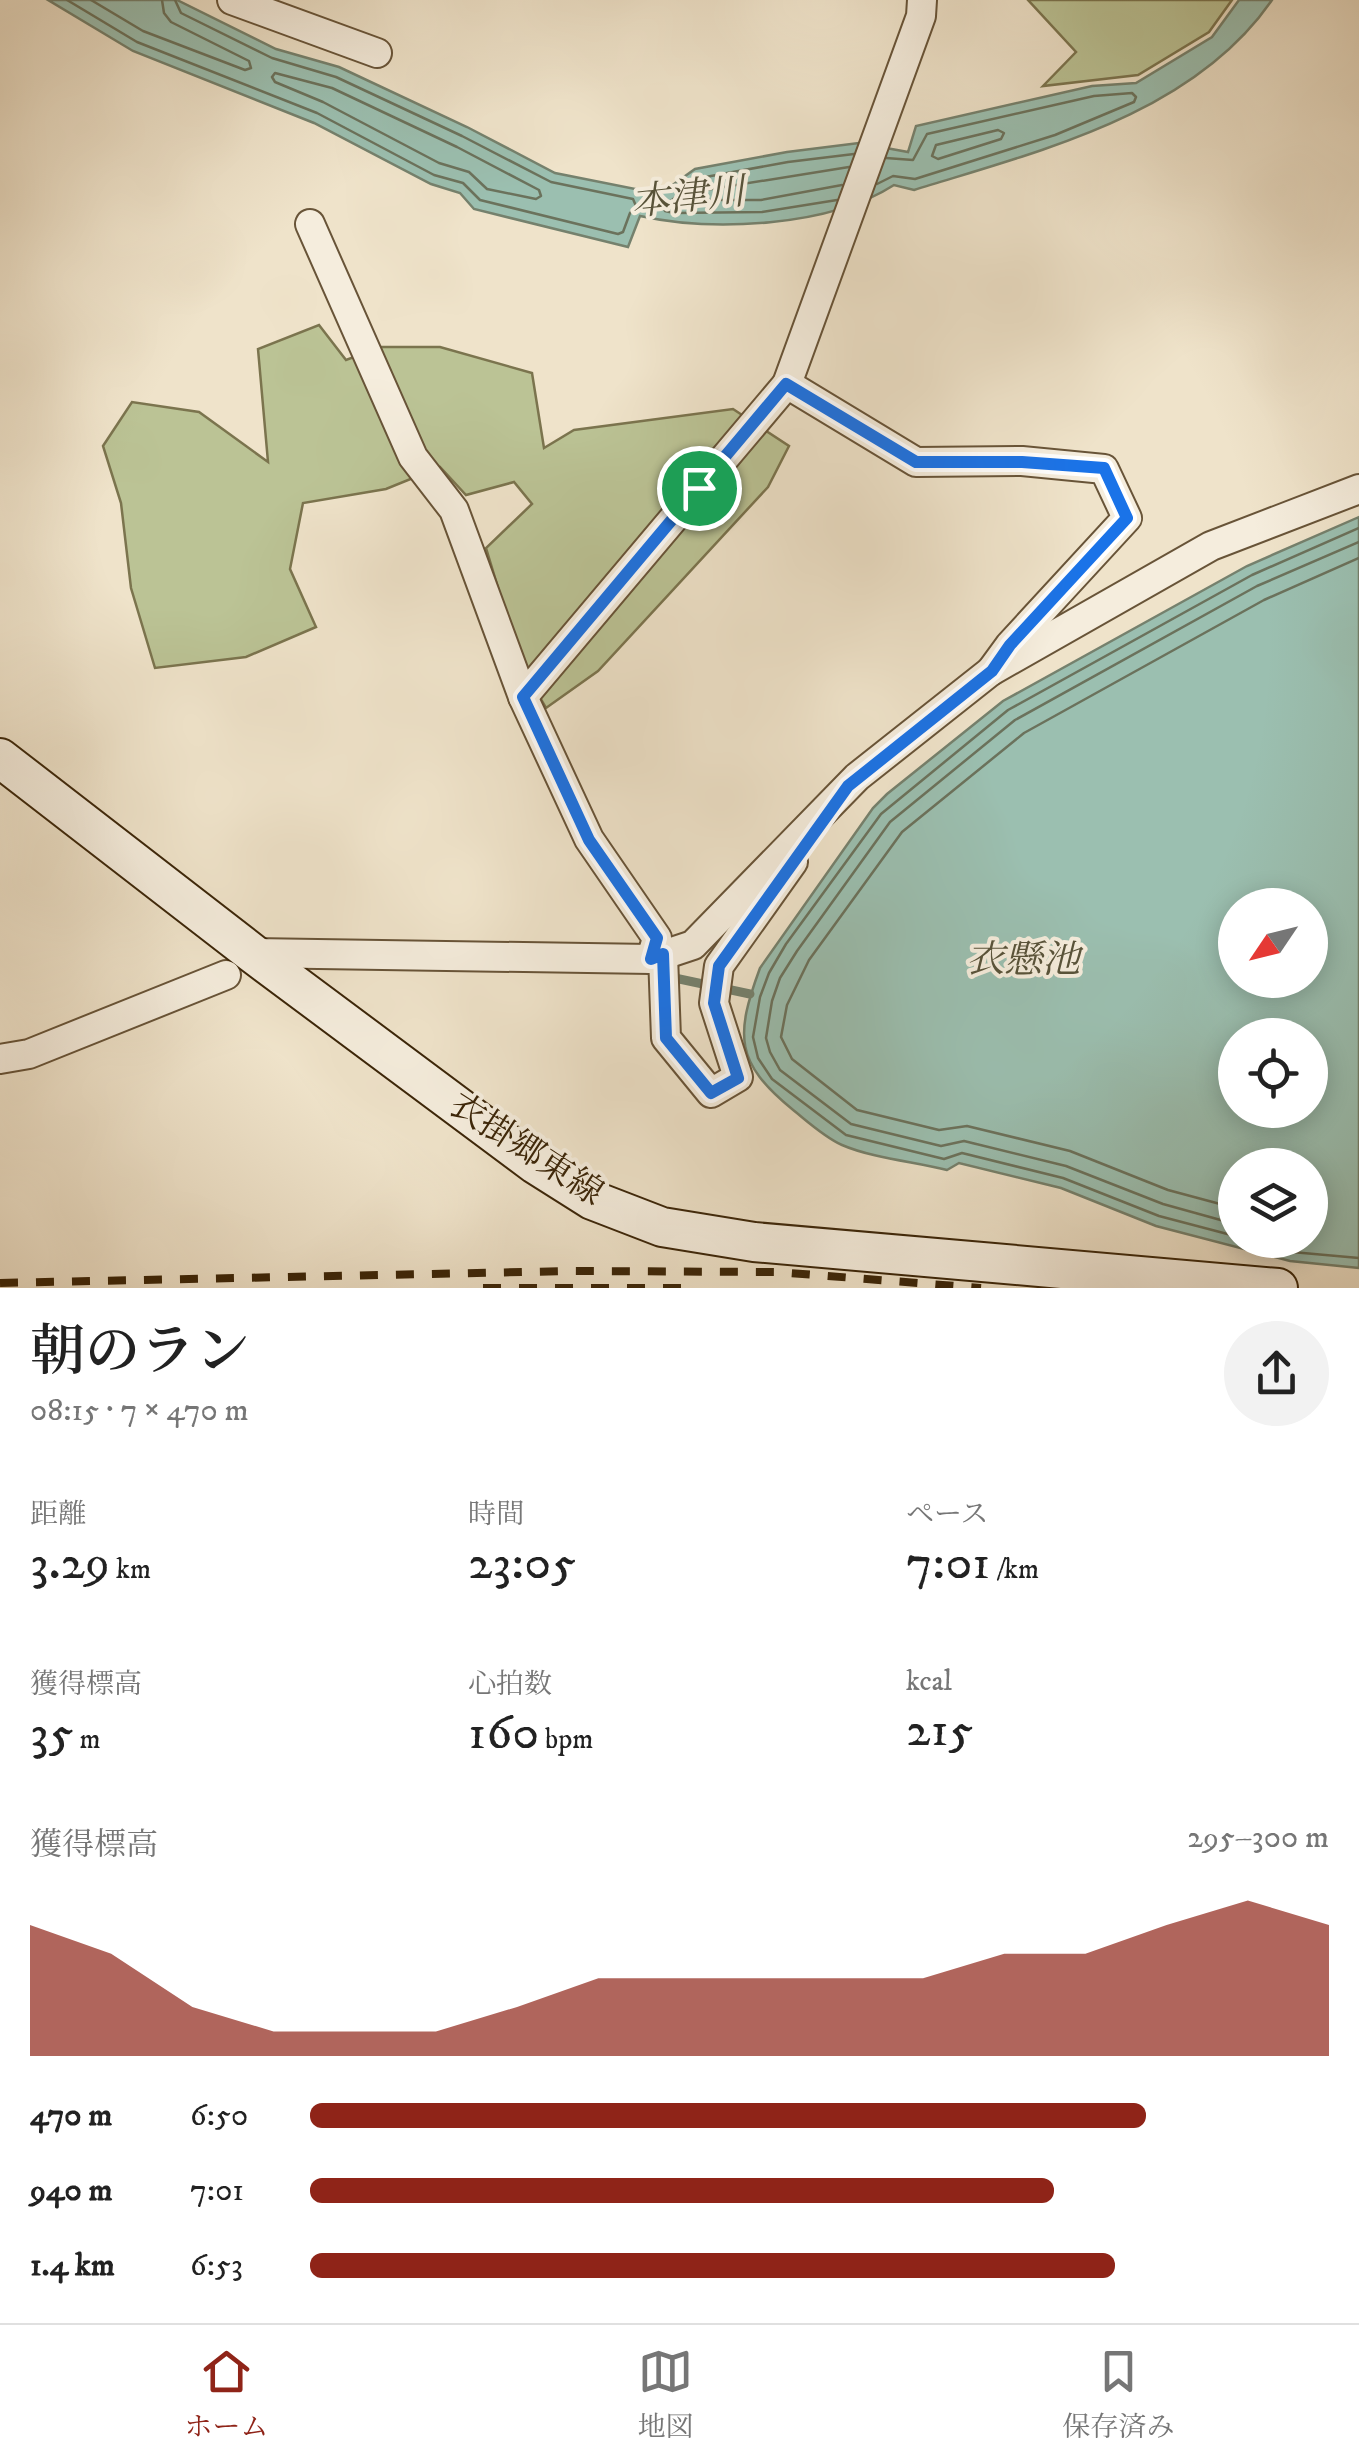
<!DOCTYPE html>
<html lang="ja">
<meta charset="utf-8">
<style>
body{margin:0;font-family:"IM FELL DW Pica","Noto Serif JP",serif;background:#f2f2f2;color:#222;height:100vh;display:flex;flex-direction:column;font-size:38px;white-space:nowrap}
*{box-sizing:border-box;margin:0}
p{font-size:32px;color:#767676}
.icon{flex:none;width:55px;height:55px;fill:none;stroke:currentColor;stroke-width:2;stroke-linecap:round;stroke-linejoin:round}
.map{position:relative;height:1288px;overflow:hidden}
.details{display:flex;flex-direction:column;background:#fff;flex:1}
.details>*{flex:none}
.needle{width:65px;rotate:235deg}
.controls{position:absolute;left:1218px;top:888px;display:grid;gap:20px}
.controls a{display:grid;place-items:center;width:110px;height:110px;border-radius:50%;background:#fff;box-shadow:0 5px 25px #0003;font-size:50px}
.pin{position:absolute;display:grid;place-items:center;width:85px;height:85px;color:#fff;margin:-42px;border:5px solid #fff;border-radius:50%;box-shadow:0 2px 10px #0007}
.round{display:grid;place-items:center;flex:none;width:105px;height:105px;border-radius:52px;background:#f2f2f2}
.head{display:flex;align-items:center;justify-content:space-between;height:170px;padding:0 30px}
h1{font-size:55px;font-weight:600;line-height:75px}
.figures{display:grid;grid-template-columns:repeat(3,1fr);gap:15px;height:170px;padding:10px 30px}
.figures div{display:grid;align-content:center}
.figures b{font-size:50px;font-weight:600}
.figures small{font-size:28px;font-weight:400}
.figures p{font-size:28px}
.chart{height:280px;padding:20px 30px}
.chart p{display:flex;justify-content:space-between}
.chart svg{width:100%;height:180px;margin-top:10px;fill:#8f2418;opacity:.7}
ul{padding:0 30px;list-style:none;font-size:32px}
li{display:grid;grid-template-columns:160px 120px 1fr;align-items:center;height:75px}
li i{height:25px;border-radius:12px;background:#8f2418}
.tab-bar{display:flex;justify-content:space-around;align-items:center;height:140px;border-top:2px solid #e0e0e0;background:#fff;font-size:28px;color:#767676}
.tab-bar a{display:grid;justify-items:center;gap:5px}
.tab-bar .active{color:#8f2418}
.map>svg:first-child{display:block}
</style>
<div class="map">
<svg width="1359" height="1288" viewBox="0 0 1359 1288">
<rect width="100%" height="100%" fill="#efe3ca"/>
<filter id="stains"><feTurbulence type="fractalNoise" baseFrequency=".002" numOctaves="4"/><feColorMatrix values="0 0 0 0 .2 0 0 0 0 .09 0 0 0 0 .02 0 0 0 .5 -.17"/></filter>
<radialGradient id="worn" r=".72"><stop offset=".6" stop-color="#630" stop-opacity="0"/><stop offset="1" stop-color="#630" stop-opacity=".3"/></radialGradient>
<g fill="#bbc395" stroke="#7b744e" stroke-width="2.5">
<polygon points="1028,0 1232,0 1209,32 1138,75 1043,86 1076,52"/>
<polygon points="319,325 346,360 381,347 440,347 532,373 544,448 574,430 733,409 789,446 768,487 598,671 546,708 522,667 486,548 532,504 514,482 466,495 440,467 386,489 303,503 290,569 316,627 246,657 155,668 131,588 121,503 103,446 132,402 199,412 268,462 258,349"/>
</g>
<g fill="#9bbfb0" stroke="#75816d" stroke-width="2.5" fill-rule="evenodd">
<path d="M48 0H177L276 49 339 67 467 127 555 173 660 194 695 169 787 152 859 143 908 152 916 126 1092 86 1136 83 1212 37 1239 0H1272C1193 115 1039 151 914 190L894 185C829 227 713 232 640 216L628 247 474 209 460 193 431 184 314 123 133 51Z"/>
<path d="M1359 517V1268L1290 1261 1156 1226 1061 1188 959 1163 947 1170C915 1162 872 1158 842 1145 824 1137 807 1121 792 1109 735 1062 735 1036 760 968L873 808 887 794 1003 701 1247 566ZM1235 905H1310V980H1235ZM1235 1035H1310V1110H1235ZM1235 1165H1310V1240H1235Z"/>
</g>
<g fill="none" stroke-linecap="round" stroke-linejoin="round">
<g stroke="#6b725c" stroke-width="2.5">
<polyline points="67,0 137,42 317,113 434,175 463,183 480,200 618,234 623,232 630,213 636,206 633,199 551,182 462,136 336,77 272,58 181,13 175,0"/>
<polyline points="91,0 143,31 245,70 251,68 249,61 171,22 164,13 162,0"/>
<polygon points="275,73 332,88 457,147 539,190 541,196 536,199 487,189 469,172 439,163 323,102 275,82 272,77"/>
<polygon points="998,130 1004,133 1001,139 938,159 932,156 936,145"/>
<polyline points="877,184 893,176 915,179 1055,135 1134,102 1136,97 1132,93 1094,96 927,134 913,160 886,158"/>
<polyline points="842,185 761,200 705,200 701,196 705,190 849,167"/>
<polyline points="837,200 762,212 674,213 665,211 663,207 700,178 788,162 854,154"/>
<polyline points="1235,1208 1168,1190 1070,1151 967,1126 939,1130 857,1110 792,1059 781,1037 787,1005 809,960 902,832 1024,733 1264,600 1359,558"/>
<polyline points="1235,1224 1163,1204 1066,1166 964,1141 941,1146 851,1124 780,1070 770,1052 766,1038 772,1001 780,978 797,951 890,822 1015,720 1257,586 1359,542"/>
<polyline points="1235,1236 1159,1216 1063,1178 962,1153 944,1159 846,1135 772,1079 758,1058 753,1037 760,997 769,973 786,944 881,814 1008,710 1252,575 1359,528"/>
<polyline points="1248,1240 1292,1252 1359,1258"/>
</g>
<polyline stroke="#75816d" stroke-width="9" points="670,977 750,994"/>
<g stroke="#685438" stroke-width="32">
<g id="street">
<polyline points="232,0 377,53"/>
<polyline points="922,0 921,16 787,384 916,462 1022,461 1104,469 1127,518 1010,645 991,671"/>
<polyline points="523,697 787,384"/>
<polyline points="252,953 651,959 657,938 589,839 523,697 454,510 413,457 310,224"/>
<polyline points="663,955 666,1038 711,1093 738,1077 714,1003 719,966 793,862"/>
<polyline points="651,959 693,945 857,777 991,671 1211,546 1359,489"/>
<polyline points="0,1059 29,1054 226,975"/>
</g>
</g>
<g stroke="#3b2508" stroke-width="42">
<polyline id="secondary" points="0,758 252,953 535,1164 592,1200 662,1227 754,1242 1278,1288"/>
</g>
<use href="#street" stroke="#f5eddd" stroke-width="28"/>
<use href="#secondary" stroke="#f5eddd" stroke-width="38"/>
<g stroke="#3b2508" stroke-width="8" stroke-dasharray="18 18" stroke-linecap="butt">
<polyline points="0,1283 571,1271 777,1272 981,1288"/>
<polyline points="483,1288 692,1288"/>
</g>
</g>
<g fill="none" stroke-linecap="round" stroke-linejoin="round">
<g stroke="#fff" stroke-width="20">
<polygon id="route" points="786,384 916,462 1022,462 1104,468 1127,518 1010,645 992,671 848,786 719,966 714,1003 738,1078 711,1093 666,1038 663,954 651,959 657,938 589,840 523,697"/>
</g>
<use href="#route" stroke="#1a73e8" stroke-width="12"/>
</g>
<g text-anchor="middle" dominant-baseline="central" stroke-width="8" stroke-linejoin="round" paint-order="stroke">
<g font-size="35" fill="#3b2508" stroke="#f5eddd">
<text transform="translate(526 1150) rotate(33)">衣掛郷東線</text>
</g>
<g font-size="38" font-style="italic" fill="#58533a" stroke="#f5eddd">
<text transform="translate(688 198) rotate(-6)">本津川</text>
<text x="1023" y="961">衣懸池</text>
</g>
</g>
<rect width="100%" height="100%" filter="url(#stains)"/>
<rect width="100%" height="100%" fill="url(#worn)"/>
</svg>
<div class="controls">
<a><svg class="needle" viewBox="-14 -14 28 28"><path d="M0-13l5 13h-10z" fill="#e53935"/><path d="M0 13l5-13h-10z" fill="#767676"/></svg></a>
<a><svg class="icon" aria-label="locate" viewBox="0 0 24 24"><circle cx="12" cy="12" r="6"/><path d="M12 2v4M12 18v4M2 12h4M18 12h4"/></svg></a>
<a><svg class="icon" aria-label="layers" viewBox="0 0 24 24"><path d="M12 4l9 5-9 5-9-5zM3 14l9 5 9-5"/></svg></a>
</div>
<div class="pin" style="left:699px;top:488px;background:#1e9e55"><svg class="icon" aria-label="arrive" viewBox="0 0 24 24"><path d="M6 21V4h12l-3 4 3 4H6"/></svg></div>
</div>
<section class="details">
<div class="head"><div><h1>朝のラン</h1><p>08:15 · 7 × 470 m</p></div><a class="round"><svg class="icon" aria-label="share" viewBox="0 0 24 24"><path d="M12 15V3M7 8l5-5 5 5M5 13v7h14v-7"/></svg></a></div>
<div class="figures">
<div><p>距離</p><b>3.29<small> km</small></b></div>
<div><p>時間</p><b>23:05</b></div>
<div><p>ペース</p><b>7:01<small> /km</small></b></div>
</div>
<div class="figures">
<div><p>獲得標高</p><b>35<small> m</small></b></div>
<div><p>心拍数</p><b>160<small> bpm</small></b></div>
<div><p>kcal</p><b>215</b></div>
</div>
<div class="chart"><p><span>獲得標高</span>295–300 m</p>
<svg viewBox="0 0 160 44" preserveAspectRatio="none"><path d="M0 44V12L10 19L20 32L30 38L40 38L50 38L60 32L70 25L80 25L90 25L100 25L110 25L120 19L130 19L140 12L150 6L160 12V44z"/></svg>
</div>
<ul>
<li><b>470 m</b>6:50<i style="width:82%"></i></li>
<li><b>940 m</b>7:01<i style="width:73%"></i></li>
<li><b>1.4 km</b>6:53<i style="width:79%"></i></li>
</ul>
</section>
<nav class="tab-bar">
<a class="active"><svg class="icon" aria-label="home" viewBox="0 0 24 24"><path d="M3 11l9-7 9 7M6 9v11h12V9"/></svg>ホーム</a>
<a><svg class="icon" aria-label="map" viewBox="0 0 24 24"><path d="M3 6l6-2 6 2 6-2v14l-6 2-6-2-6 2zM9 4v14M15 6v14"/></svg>地図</a>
<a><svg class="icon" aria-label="saved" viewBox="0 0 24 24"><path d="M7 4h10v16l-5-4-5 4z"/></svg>保存済み</a>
</nav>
